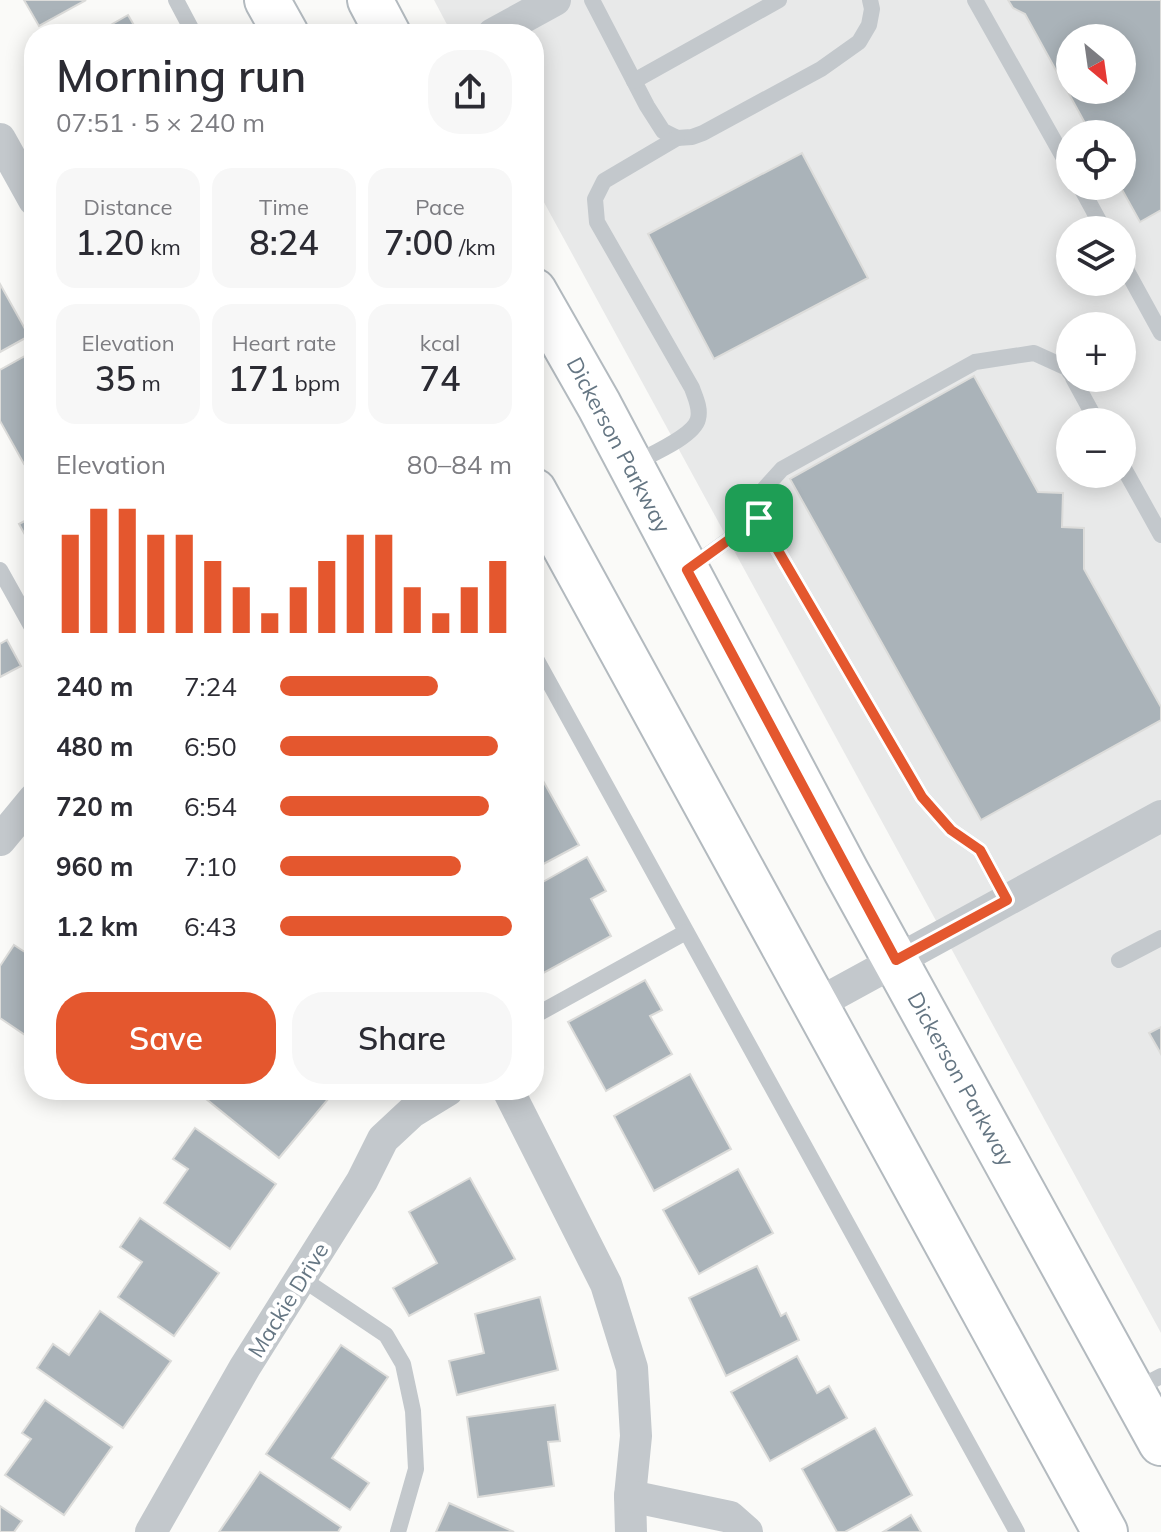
<!DOCTYPE html>
<meta charset="utf-8">
<style>
body{margin:0;font-family:Mulish,sans-serif;background:#f7f7f7;color:#2b2b33;height:100vh;display:flex;flex-direction:column;font-size:30px;white-space:nowrap}
*{box-sizing:border-box;margin:0}
p{font-size:26px;color:#7c7c81}
.icon{flex:none;width:44px;height:44px;fill:none;stroke:currentColor;stroke-width:2;stroke-linecap:round;stroke-linejoin:round}
.map{position:relative;flex:1;overflow:hidden}
.details{position:absolute;left:24px;top:24px;width:520px;height:1076px;display:flex;flex-direction:column;background:#fff;border-radius:32px;box-shadow:0 4px 20px #0003}
.details>*{flex:none}
.needle{width:52px;rotate:151deg}
.tools{position:absolute;left:1056px;top:24px;display:grid;gap:16px}
.tools a{display:grid;place-items:center;width:80px;height:80px;border-radius:50%;background:#fff;box-shadow:0 4px 20px #0003;font-size:40px}
.pin{position:absolute;display:grid;place-items:center;width:68px;height:68px;color:#fff;margin:-34px;border-radius:16px;box-shadow:0 4px 12px #0006}
.round{display:grid;place-items:center;flex:none;width:84px;height:84px;border-radius:32px;background:#f7f7f7}
.overview{display:flex;align-items:center;justify-content:space-between;height:136px;padding:0 32px}
h1{font-size:44px;font-weight:600;line-height:60px}
.metrics{display:grid;grid-template-columns:repeat(3,1fr);gap:12px;height:136px;padding:8px 32px}
.metrics div{display:grid;align-content:center;border-radius:20px;background:#f7f7f7;text-align:center}
.metrics b{font-size:34px;font-weight:600}
.metrics small{font-size:22px;font-weight:400}
.metrics p{font-size:22px}
.chart{height:224px;padding:16px 32px}
.chart p{display:flex;justify-content:space-between}
.chart svg{width:100%;height:144px;margin-top:8px;stroke:#e4572e;stroke-width:6}
.primary-button{display:flex;gap:16px;margin-top:auto;padding:16px 32px}
.primary-button a{flex:1;height:92px;border-radius:32px;background:#e4572e;color:#fff;font-size:32px;font-weight:600;line-height:92px;text-align:center}
.primary-button a+a{background:#f7f7f7;color:#2b2b33}
ul{padding:0 32px;list-style:none;font-size:26px}
li{display:grid;grid-template-columns:128px 96px 1fr;align-items:center;height:60px}
li i{height:20px;border-radius:10px;background:#e4572e}
.map>svg:first-child{display:block}
</style>
<div class="map">
<svg width="1161" height="1532" viewBox="0 0 1161 1532">
<rect width="100%" height="100%" fill="#fafaf8"/>
<path fill="#e8e9e9" fill-rule="evenodd" d="M434 0H1161V1333L534 184V34H452ZM1070 38H1122V90H1070ZM1070 134H1122V186H1070ZM1070 230H1122V282H1070ZM1070 326H1122V378H1070ZM1070 422H1122V474H1070Z"/>
<g fill="#aab3b9" stroke="#dcdcda" stroke-width="2" fill-rule="evenodd">
<polygon points="24,0 86,0 39,26"/>
<path d="M1008 0H1161V210L1140 222 1120 186H1122V134H1091L1025 14 1013 8ZM1070 38H1122V90H1070Z"/>
<polygon points="128,15 139,34 95,34"/>
<polygon points="802,153 868,278 714,359 648,234"/>
<polygon points="0,284 29,336 0,352"/>
<polygon points="34,351 34,459 24,464 0,421 0,370"/>
<polygon points="974,376 1038,492 1063,493 1062,527 1084,528 1084,569 1161,707 1161,720 981,820 790,479"/>
<polygon points="34,516 34,551 19,524"/>
<polygon points="7,640 21,666 0,677 0,644"/>
<polygon points="537,770 579,845 534,869 534,772"/>
<polygon points="587,857 606,891 591,899 611,936 538,976 534,969 534,887"/>
<polygon points="14,945 34,958 34,1041 0,1018 0,966"/>
<polygon points="645,980 662,1010 650,1016 672,1054 606,1091 568,1022"/>
<polygon points="1161,1027 1161,1054 1149,1033"/>
<polygon points="690,1074 731,1149 654,1191 614,1116"/>
<polygon points="203,1090 331,1090 334,1092 279,1158 200,1094"/>
<polygon points="195,1128 276,1184 230,1249 164,1203 188,1169 173,1159"/>
<polygon points="738,1169 773,1233 699,1274 663,1210"/>
<polygon points="470,1178 515,1259 409,1316 393,1288 437,1263 409,1212"/>
<polygon points="140,1218 219,1273 174,1336 118,1297 142,1262 120,1247"/>
<polygon points="757,1266 781,1316 786,1313 799,1340 726,1376 689,1298"/>
<polygon points="540,1297 558,1370 457,1395 449,1361 484,1353 475,1314"/>
<polygon points="100,1311 171,1361 123,1428 37,1368 53,1344 69,1355"/>
<polygon points="341,1345 388,1377 332,1458 369,1483 350,1510 266,1454"/>
<polygon points="797,1356 817,1393 829,1386 847,1418 770,1461 731,1392"/>
<polygon points="45,1400 112,1447 64,1515 5,1475 31,1439 22,1433"/>
<polygon points="555,1405 560,1441 548,1442 554,1486 478,1497 467,1417"/>
<polygon points="875,1428 912,1495 845,1532 837,1532 802,1469"/>
<polygon points="260,1472 341,1527 338,1532 219,1532"/>
<polygon points="449,1503 514,1532 436,1532"/>
<polygon points="0,1506 22,1521 14,1532 0,1532"/>
<polygon points="911,1515 921,1532 883,1532"/>
</g>
<g fill="none" stroke-linecap="round" stroke-linejoin="round">
<g stroke="#b3babf" stroke-width="48">
<g id="secondary">
<polyline points="267,0 286,34"/>
<polyline points="370,0 388,34"/>
<polyline points="534,291 599,405 846,871 1161,1443"/>
<polyline points="534,491 1105,1532"/>
</g>
</g>
<g stroke="#c3c8cc" stroke-width="16">
<polyline points="176,0 194,34"/>
<polyline points="592,0 647,106 663,131 677,138 692,137 703,133 821,69 859,42 869,25 872,9 870,0"/>
<polyline points="975,0 1070,169"/>
<polyline points="634,81 779,0"/>
<polyline points="1080,186 1104,230"/>
<polyline points="1122,262 1161,333"/>
<polyline points="1073,378 1097,422"/>
<path d="M631 465C647 456 694 437 698 419 701 408 695 397 692 388L597 222 595 199 604 181 677 138"/>
<polyline points="1122,465 1161,535"/>
<polyline points="759,518 922,797 951,830 980,850 1007,900"/>
<polyline points="688,569 759,518 764,489 782,469 975,362 1034,353 1067,368 1070,373"/>
<polyline points="0,570 34,631"/>
<polyline points="534,655 1017,1532"/>
<polyline points="1119,960 1161,938"/>
<polyline points="534,1016 686,932"/>
<polyline points="301,1278 386,1335 403,1364 413,1411 416,1469 398,1532"/>
<polyline points="1134,1390 1161,1376"/>
</g>
<g stroke="#c3c8cc" stroke-width="32">
<polyline points="493,34 555,0"/>
<polyline points="0,139 34,200"/>
<polyline points="0,840 34,799"/>
<polyline points="815,1005 1161,816"/>
<polyline points="508,1090 606,1284 632,1368 636,1436 630,1496 631,1532"/>
<polyline points="630,1496 730,1517 747,1532"/>
<polyline points="151,1532 245,1367 362,1181 383,1139 412,1112 448,1090"/>
</g>
<use href="#secondary" stroke="#fff" stroke-width="44"/>
</g>
<g fill="none" stroke-linecap="round" stroke-linejoin="round">
<g stroke="#fff" stroke-width="16">
<polygon id="route" points="759,518 922,797 951,830 980,850 1007,900 896,960 687,570"/>
</g>
<use href="#route" stroke="#e4572e" stroke-width="10"/>
</g>
<g text-anchor="middle" dominant-baseline="central" stroke-width="8" stroke-linejoin="round" paint-order="stroke">
<g font-size="22" fill="#657683" stroke="#fff">
<text transform="translate(619 445) rotate(62)">Dickerson Parkway</text>
<text transform="translate(961 1079) rotate(61)">Dickerson Parkway</text>
<text transform="translate(288 1300) rotate(-58)">Mackie Drive</text>
</g>
</g>
</svg>
<div class="tools">
<a><svg class="needle" viewBox="-14 -14 28 28"><path d="M0-13l5 13h-10z" fill="#e53935"/><path d="M0 13l5-13h-10z" fill="#7c7c81"/></svg></a>
<a><svg class="icon" aria-label="locate" viewBox="0 0 24 24"><circle cx="12" cy="12" r="6"/><path d="M12 2v4M12 18v4M2 12h4M18 12h4"/></svg></a>
<a><svg class="icon" aria-label="layers" viewBox="0 0 24 24"><path d="M12 4l9 5-9 5-9-5zM3 14l9 5 9-5"/></svg></a>
<a>+</a>
<a>−</a>
</div>
<div class="pin" style="left:759px;top:518px;background:#1e9e55"><svg class="icon" aria-label="arrive" viewBox="0 0 24 24"><path d="M6 21V4h12l-3 4 3 4H6"/></svg></div>
<section class="details">
<div class="overview"><div><h1>Morning run</h1><p>07:51 · 5 × 240 m</p></div><a class="round"><svg class="icon" aria-label="share" viewBox="0 0 24 24"><path d="M12 15V3M7 8l5-5 5 5M5 13v7h14v-7"/></svg></a></div>
<div class="metrics">
<div><p>Distance</p><b>1.20<small> km</small></b></div>
<div><p>Time</p><b>8:24</b></div>
<div><p>Pace</p><b>7:00<small> /km</small></b></div>
</div>
<div class="metrics">
<div><p>Elevation</p><b>35<small> m</small></b></div>
<div><p>Heart rate</p><b>171<small> bpm</small></b></div>
<div><p>kcal</p><b>74</b></div>
</div>
<div class="chart"><p><span>Elevation</span>80–84 m</p>
<svg viewBox="0 0 160 44" preserveAspectRatio="none"><path d="M5 44V14M15 44V6M25 44V6M35 44V14M45 44V14M55 44V22M65 44V30M75 44V38M85 44V30M95 44V22M105 44V14M115 44V14M125 44V30M135 44V38M145 44V30M155 44V22"/></svg>
</div>
<ul>
<li><b>240 m</b>7:24<i style="width:68%"></i></li>
<li><b>480 m</b>6:50<i style="width:94%"></i></li>
<li><b>720 m</b>6:54<i style="width:90%"></i></li>
<li><b>960 m</b>7:10<i style="width:78%"></i></li>
<li><b>1.2 km</b>6:43<i style="width:100%"></i></li>
</ul>
<div class="primary-button"><a>Save</a><a>Share</a></div>
</section>
</div>
